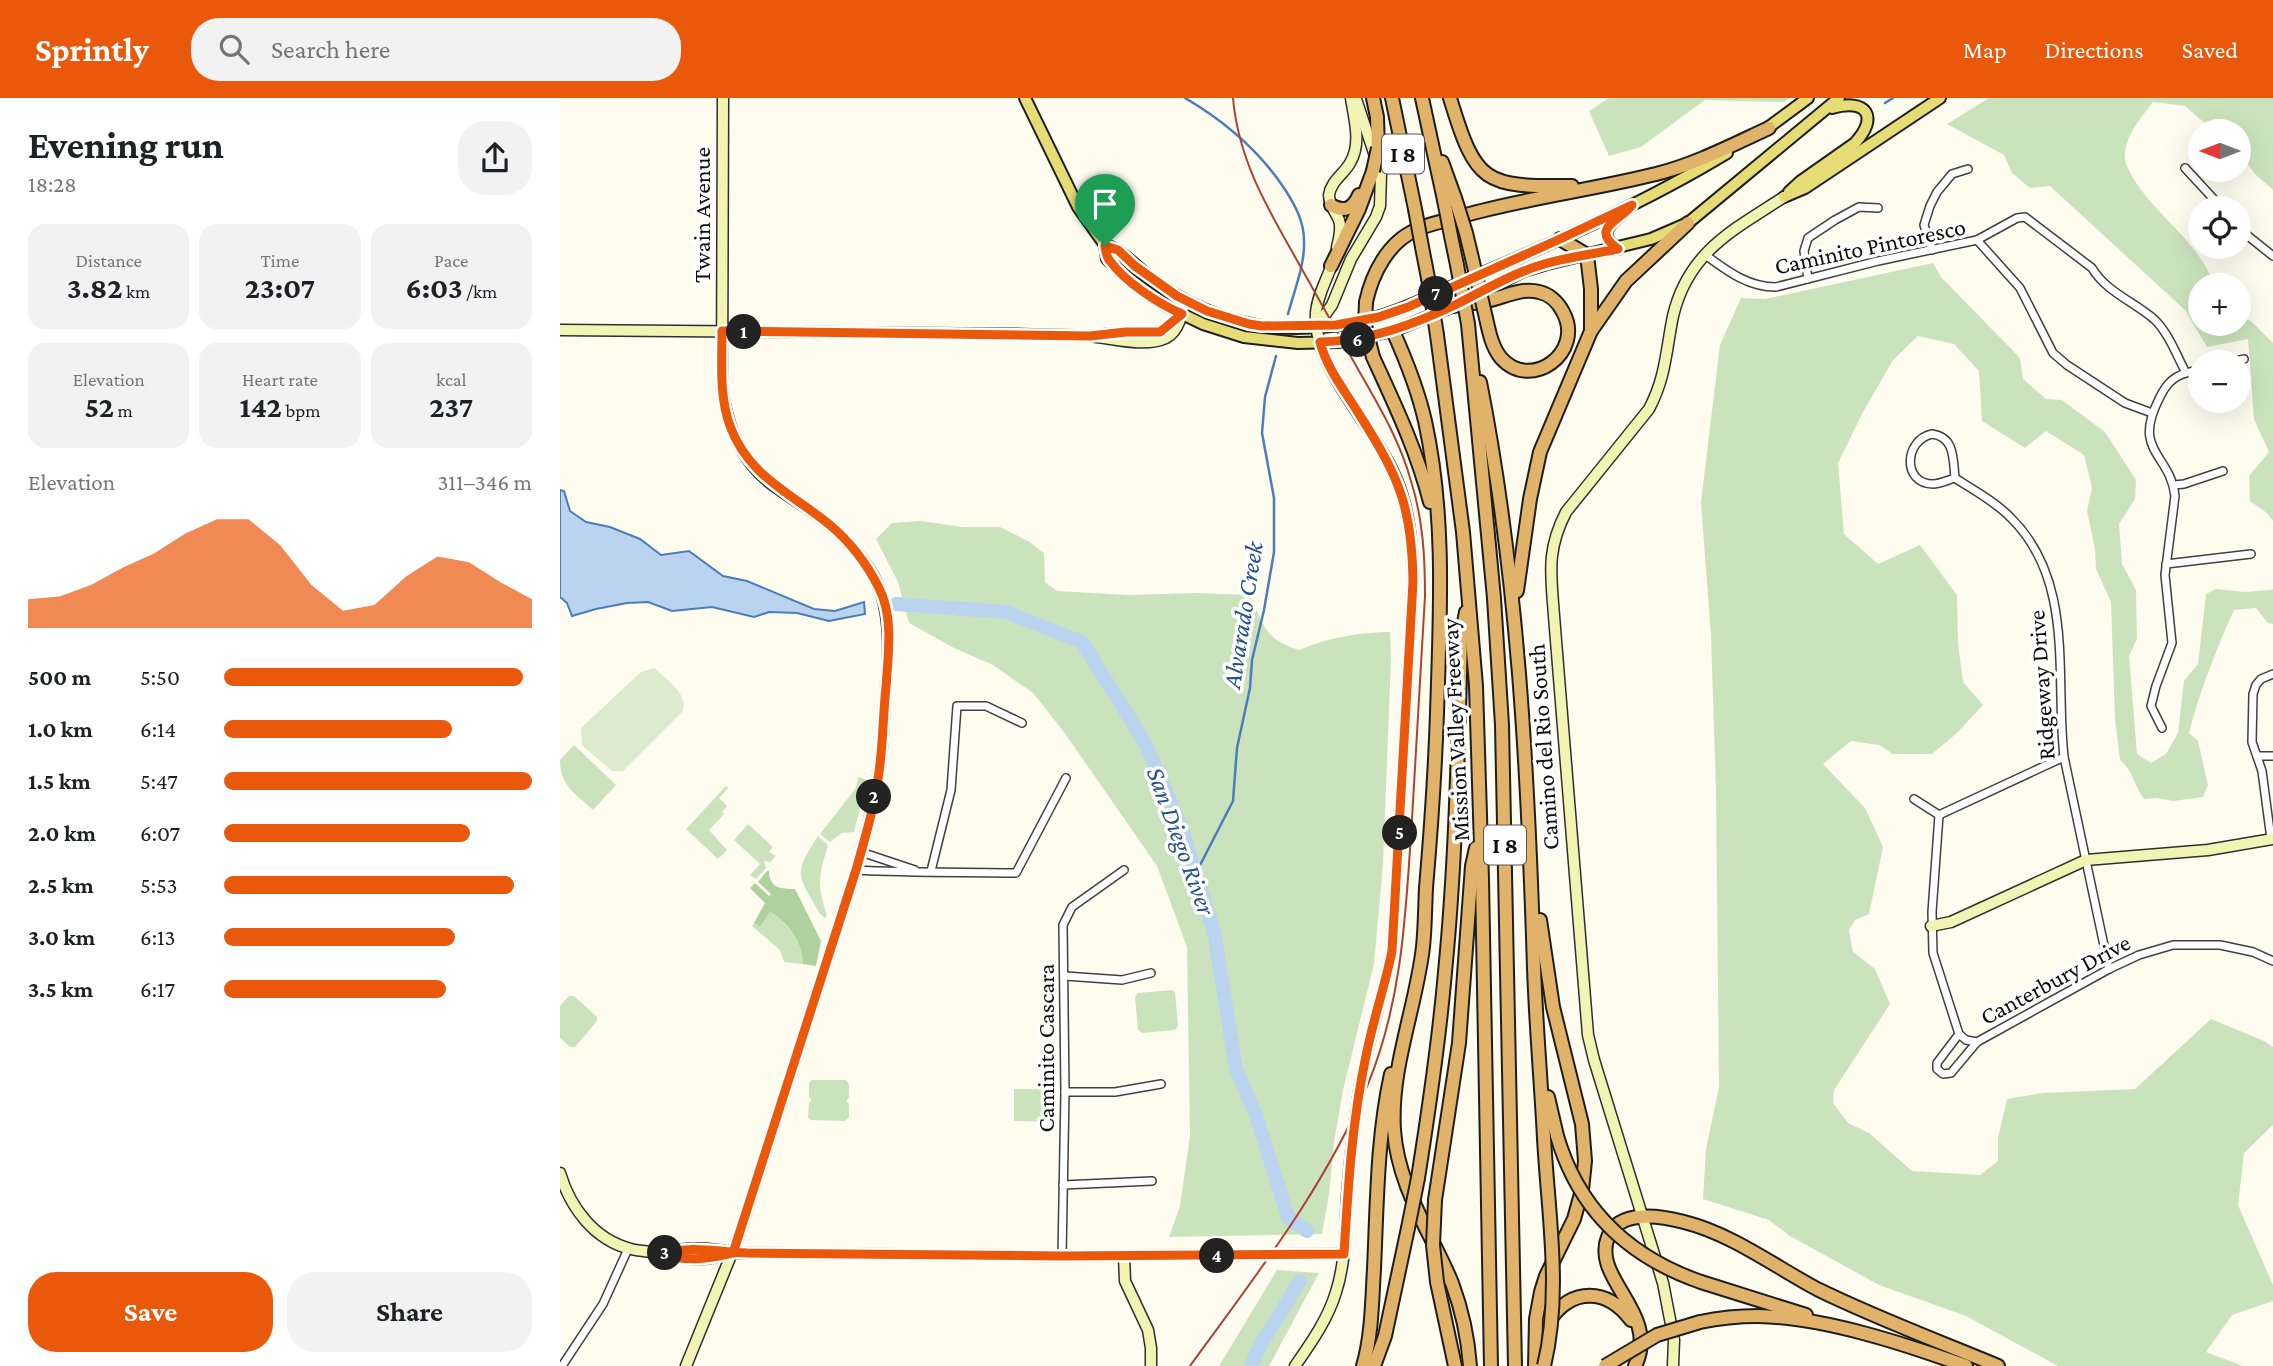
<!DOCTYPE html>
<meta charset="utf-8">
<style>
body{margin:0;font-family:"Crimson Pro",serif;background:#f2f2f2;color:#202124;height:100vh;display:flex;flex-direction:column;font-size:26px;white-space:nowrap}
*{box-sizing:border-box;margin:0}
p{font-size:23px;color:#757577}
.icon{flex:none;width:38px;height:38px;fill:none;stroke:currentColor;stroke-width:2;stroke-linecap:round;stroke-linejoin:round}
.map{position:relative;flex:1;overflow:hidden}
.panel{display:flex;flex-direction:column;background:#fff;width:560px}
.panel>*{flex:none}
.needle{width:46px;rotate:270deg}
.tools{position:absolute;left:1628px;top:21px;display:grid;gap:14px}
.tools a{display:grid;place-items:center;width:63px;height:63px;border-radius:50%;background:#fff;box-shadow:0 7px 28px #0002;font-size:35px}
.pin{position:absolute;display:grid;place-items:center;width:60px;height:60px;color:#fff;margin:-72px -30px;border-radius:50% 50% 50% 0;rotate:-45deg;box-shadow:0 0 7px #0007}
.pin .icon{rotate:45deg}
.km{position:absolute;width:35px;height:35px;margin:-18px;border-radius:50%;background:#222;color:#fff;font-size:19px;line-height:35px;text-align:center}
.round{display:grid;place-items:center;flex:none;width:74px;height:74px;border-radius:28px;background:#f2f2f2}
.headline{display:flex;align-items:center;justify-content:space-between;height:119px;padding:0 28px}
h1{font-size:38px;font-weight:700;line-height:52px}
.stats{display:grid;grid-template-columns:repeat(3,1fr);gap:10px;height:119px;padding:7px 28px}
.stats div{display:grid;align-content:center;border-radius:18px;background:#f2f2f2;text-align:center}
.stats b{font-size:30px;font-weight:700}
.stats small{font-size:19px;font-weight:400}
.stats p{font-size:19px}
.chart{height:196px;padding:14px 28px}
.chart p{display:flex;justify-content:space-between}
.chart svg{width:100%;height:126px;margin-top:7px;fill:#ea580c;opacity:.7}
.button{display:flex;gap:14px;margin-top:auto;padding:14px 28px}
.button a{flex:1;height:80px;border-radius:28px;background:#ea580c;color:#fff;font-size:28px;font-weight:700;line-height:80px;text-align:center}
.button a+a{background:#f2f2f2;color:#202124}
ul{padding:0 28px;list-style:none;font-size:23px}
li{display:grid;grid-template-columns:112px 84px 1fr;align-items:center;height:52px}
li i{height:18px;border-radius:9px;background:#ea580c}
header{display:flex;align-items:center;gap:42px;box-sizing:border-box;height:98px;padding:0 35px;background:#ea580c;color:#fff}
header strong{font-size:33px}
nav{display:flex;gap:38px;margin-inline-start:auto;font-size:24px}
.search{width:490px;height:63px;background:#f2f2f2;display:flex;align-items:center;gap:18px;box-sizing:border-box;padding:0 24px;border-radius:28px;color:#757577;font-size:26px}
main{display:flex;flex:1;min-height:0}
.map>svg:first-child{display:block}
</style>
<header>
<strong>Sprintly</strong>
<div class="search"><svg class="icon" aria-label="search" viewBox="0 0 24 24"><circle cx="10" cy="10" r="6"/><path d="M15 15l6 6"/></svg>Search here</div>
<nav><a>Map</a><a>Directions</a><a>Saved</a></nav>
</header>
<main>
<section class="panel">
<div class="headline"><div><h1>Evening run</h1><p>18:28</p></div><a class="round"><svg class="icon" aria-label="share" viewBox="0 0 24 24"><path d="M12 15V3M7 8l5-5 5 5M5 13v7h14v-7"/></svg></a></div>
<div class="stats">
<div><p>Distance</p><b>3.82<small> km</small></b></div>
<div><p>Time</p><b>23:07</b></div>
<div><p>Pace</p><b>6:03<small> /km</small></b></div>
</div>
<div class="stats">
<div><p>Elevation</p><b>52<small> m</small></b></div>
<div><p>Heart rate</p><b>142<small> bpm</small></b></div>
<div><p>kcal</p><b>237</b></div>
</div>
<div class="chart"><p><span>Elevation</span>311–346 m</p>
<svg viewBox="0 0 160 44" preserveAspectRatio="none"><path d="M0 44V34L10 33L20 29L30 23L40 18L50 11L60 6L70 6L80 15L90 29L100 38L110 36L120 26L130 19L140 21L150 28L160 34V44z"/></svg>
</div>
<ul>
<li><b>500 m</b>5:50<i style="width:97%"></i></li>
<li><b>1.0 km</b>6:14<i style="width:74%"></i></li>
<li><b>1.5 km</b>5:47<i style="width:100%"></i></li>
<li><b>2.0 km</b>6:07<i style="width:80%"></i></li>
<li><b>2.5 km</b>5:53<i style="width:94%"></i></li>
<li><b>3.0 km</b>6:13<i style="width:75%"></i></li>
<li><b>3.5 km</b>6:17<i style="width:72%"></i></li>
</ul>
<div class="button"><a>Save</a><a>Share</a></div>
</section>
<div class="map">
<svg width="1713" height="1268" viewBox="0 0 1713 1268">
<rect width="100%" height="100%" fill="#fdfcef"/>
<g fill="#cbe3bd">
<polygon points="1049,0 1230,0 1225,4 1145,2 1081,49 1049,58 1029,13"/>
<path d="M1429 0H1713V92L1695 76 1678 53V33H1654L1625 8 1593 4C1584 16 1571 31 1567 45 1565 50 1564 61 1566 66 1585 112 1638 139 1654 187H1640V226H1678V218L1691 223 1713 245V423L1707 415 1690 403 1689 378 1709 354 1694 321 1688 241 1647 249 1625 212 1490 88 1470 90 1452 75 1444 57 1387 26Z"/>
<path d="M1373 165 1381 179 1460 260 1463 281 1486 301 1502 302 1545 334 1576 382 1575 401 1559 426 1562 466 1576 492 1577 541 1569 558 1577 656 1591 665 1606 656 1618 635 1624 583 1638 566 1646 496 1656 491 1685 494 1711 492 1713 491V526L1708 525 1696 510 1674 512C1656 552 1640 592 1629 635L1638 643 1648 687 1643 699 1613 703 1597 700 1584 701C1574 688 1573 672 1560 662L1555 622 1551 504 1536 471 1535 451 1527 413 1532 390 1524 357 1486 333 1465 350 1422 323 1419 273 1394 246 1358 238 1333 262 1303 314 1278 365 1284 436 1318 466 1360 447 1397 497 1398 546 1403 584 1423 607 1397 635 1372 656H1333L1319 647 1291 643 1263 666 1305 710 1323 749 1309 816 1295 822 1289 832 1293 854 1315 871 1330 906 1274 992 1273 1005 1288 1025 1309 1035 1352 1073 1420 1077 1438 1063V1040L1447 1001 1483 995 1575 991 1651 921 1704 943 1713 949V1027L1684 1055 1678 1107 1713 1187V1203L1672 1217 1646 1254 1683 1268H1498L1406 1218 1319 1187 1230 1138 1209 1122 1143 1101 1146 1051 1159 989 1156 691 1151 538 1141 404 1160 247 1181 200 1205 201Z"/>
<path d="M361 423 402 429H440L468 443 484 455 485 484 497 493 568 497 636 495 690 497C704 528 705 542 740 552 765 540 802 534 830 534L831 560 823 766 814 866 783 992 774 1044 769 1096 762 1136 609 1139 620 1108 630 1038 627 849 597 768 504 634 473 595 433 567 394 550 349 525 338 484 316 441 332 425Z"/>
<path d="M14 647 56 687 33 712C16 696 0 688 0 662Z"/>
<polygon points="298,679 307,682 294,734 282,735 270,744 260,736 296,690"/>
<polygon points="166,688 168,690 159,700 167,708 162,714 164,716 149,732 167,752 158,761 126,731"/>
<polygon points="188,726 213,749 209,754 216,758 210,764 204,763 206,770 196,781 190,777 200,766 174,742"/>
<path d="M258 738 268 747C259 778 256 785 267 817L265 820 260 816C238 776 232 778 258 738Z"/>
<path d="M210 814C228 825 243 845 243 866L224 864 220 852 192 828 194 825 200 829Z"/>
<polygon points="612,892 615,894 618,928 615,932 582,935 578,932 575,899 578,895"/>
<polygon points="9,898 14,898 37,919 37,923 15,949 10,949 0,940 0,908"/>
<polygon points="252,982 286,982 289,986 289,999 286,1003 289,1006 289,1019 285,1023 251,1022 248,1019 249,1005 252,1002 249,999 249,985"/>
<polygon points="454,991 491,991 491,1024 454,1023"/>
<polygon points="717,1172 759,1175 709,1268 659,1268"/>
</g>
<path fill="#aed19e" d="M207 773H209C209 790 221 791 235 791L261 843 256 868 243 866C243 845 228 824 210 814L200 829 194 825 205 805 190 790 195 785 209 798 211 796 198 784Z"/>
<path fill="#dcebcd" d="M94 570C106 581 130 597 122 614L63 673H52L22 647 21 630 81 574Z"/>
<polygon fill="#bad3ee" stroke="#4b7dbb" stroke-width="2" points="0,392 4,393 10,413 26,424 50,429 80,441 101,457 129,453 163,478 187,483 254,511 275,513 304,504 305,516 269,523 237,515 209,514 194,519 152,509 112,513 88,504 67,505 36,511 12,518 7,505 0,499"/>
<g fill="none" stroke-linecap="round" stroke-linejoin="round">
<g stroke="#4b7dbb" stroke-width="2.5">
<path d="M625 0C666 24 700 53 726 93 736 109 744 124 744 143 745 167 734 193 728 216"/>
<polyline points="1325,5 1333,0"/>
<polyline points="636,775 673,703 677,650 690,590 692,562 704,512 714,454 714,400 702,335 705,299 716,258"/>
</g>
<g stroke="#bad3ee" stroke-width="14">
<polyline points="336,506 446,514 522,544 584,643 621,728 654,834 676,971 696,1017 728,1119 747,1133"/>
<polyline points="691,1268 700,1248 740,1183"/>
</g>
<g stroke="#404040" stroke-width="10">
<g id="street">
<polyline points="1625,70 1662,110"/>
<polyline points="1678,128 1688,138 1713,158"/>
<polyline points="1417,142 1460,190 1493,255 1507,267 1565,305 1592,315"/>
<polyline points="1372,152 1364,127 1370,108 1377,94 1392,76 1408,71"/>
<path d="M1144 156C1166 172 1187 189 1216 189L1318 163 1417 142 1457 120 1465 119 1532 170C1546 194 1575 204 1595 222 1609 236 1617 258 1626 275 1612 279 1605 288 1599 301 1572 354 1610 355 1615 398L1605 477 1612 545 1596 588 1591 608 1602 630"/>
<polyline points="1248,181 1244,153 1248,140 1275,122 1299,109 1318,110"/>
<polyline points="1671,264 1684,261"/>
<polyline points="1626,275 1640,271"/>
<path d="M1372 336C1395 339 1393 361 1395 380 1388 382 1380 386 1373 386 1342 386 1344 342 1372 336Z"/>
<path d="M1395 380C1413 392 1436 404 1451 420 1515 483 1495 578 1504 659L1549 871"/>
<polyline points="1614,387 1624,386 1663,373"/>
<polyline points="1606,466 1691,456"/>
<polyline points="1697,658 1713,658"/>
<polyline points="1354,701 1379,717"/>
<polyline points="1379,717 1372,814 1373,855 1399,936 1406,942 1417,944"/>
<polyline points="1379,717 1504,659"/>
<polyline points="1711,741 1702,673 1692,644 1693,596 1696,587 1701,581 1713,576"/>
<polyline points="301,754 355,772"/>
<path d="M296 772C350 775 403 774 456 775L506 680"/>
<polyline points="371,773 391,692 397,608 426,608 462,625"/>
<polyline points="505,878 562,882 591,875"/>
<polyline points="1399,936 1377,965 1377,971 1383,976 1391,975 1417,944 1549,871 1579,857 1613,847 1660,847 1693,854 1713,863"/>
<polyline points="505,994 555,994 601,986"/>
<polyline points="503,1087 592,1083"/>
<polyline points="502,1158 505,994 503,827 512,809 564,772"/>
<polyline points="2,1268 43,1206 68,1151"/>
</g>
</g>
<g stroke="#2f2f2f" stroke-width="13">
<g id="secondary">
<path d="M777 149C779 141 782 131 779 122 775 113 769 107 769 97 771 83 784 76 790 65 802 45 794 21 791 0"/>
<polyline points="757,228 772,207 791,161 816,119 820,108 821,76 796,1"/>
<path d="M0 232 457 236C481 237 505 237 529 238 551 240 585 250 606 240 620 232 622 216 624 202"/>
<polyline points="545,236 600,234 622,217"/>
<polyline points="1371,828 1391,824 1526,762 1648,752 1713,741"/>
<path d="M0 1075C10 1109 34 1142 71 1151 82 1154 93 1153 103 1156 132 1163 144 1163 173 1155 149 1149 126 1149 102 1155"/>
<polyline points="173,1155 502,1158 784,1156"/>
<polyline points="564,1158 565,1183 588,1232 591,1250 591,1268"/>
<path d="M126 1268 178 1140 296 772C305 740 314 708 319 674 323 650 323 625 325 600 328 565 332 530 321 495 314 472 289 443 271 428 252 412 230 400 210 385 180 361 166 325 162 288L163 0"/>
<path d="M735 1268C751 1245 768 1221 776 1194 786 1163 785 1130 787 1099 790 1061 794 1024 800 988 808 942 822 898 832 853L853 484C852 445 850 408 833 373 811 325 752 268 756 215 757 197 768 180 773 163"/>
<path d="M1113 1268 1114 1242 1103 1185 1034 962 1028 937 994 518C991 476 986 453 1006 414L1089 311C1106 279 1106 252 1113 218 1128 154 1173 132 1224 99"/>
</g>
</g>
<g stroke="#1e1e1e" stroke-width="14">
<g id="primary">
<polyline points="465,0 518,109 545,147 547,161 564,177 608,209 643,226 684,239 738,245 779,244 833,233 894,208 964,173 987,166 1091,141 1128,125 1279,0"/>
<polyline points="1202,34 1248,0"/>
<path d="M1229 94 1241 83 1295 45C1319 19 1307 0 1272 10"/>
<polyline points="1224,99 1245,90 1380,0"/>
<path d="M545 147C564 153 576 169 592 181 620 202 652 217 687 225 712 232 761 231 787 226 831 219 870 198 911 180 998 143 1086 104 1167 55"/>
<path d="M1058 151C1040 139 1045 129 1060 118"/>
</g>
</g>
<g stroke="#1e1e1e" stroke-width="16">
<g id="highway">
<polyline points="813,0 817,19 818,50"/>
<polyline points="832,0 855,111"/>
<polyline points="862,0 884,102"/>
<path d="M890 0C916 86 924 89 1012 88"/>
<polyline points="882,64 895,100"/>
<path d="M771 107C784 115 793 111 799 97"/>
<polyline points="906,135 912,160"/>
<polyline points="891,138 897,167"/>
<polyline points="1000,141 1027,157 1031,191 1031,233"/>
<polyline points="862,149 868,180"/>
<polyline points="771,168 799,111 813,73"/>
<path d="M806 204C812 176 828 144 856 132 870 125 887 123 902 118 965 100 1032 92 1096 76 1136 66 1172 47 1209 30"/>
<path d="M894 208C905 206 916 205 926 203 943 200 961 189 979 194 989 196 998 204 1003 214 1025 254 971 294 941 260 932 249 929 234 926 220"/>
<polyline points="908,226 934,500 942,627 955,1268"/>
<path d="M833 233C846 262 858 292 865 323 886 419 880 518 877 615 875 674 871 732 866 790 865 810 865 830 863 849 856 910 830 970 834 1032 838 1090 871 1134 892 1185 902 1212 908 1240 910 1268"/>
<polyline points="877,237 903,434 916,588 922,782 931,1268"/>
<path d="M813 259C835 307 857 353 870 404"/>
<path d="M920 284C958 477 968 674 974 870 976 927 981 983 984 1040"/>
<polyline points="957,493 970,401 980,354 1031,233 1066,183 1128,125"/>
<polyline points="988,999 997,1038"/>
<path d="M858 1080C869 1011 879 943 885 874 896 763 898 651 901 540L906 514"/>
<polyline points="875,1102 899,945 912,768 916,750"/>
<polyline points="877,1184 895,1268"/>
<polyline points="1141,1184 1246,1217"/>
<path d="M989 1223C1012 1189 1047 1190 1071 1222"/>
<path d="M1140 1224C1159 1220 1179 1218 1198 1218 1263 1219 1345 1246 1406 1268"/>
<path d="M803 1268C812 1237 812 1203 814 1171 817 1106 817 1040 831 976"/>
<polyline points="814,1268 825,1238 848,1130"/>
<polyline points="975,1268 976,1221 981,1194 986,1178 1014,1121 1022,1092 1025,1063 1022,1026 993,909 980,822"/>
<path d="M1075 1268C1101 1215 1031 1181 1048 1139 1059 1111 1101 1118 1124 1124 1172 1136 1214 1168 1257 1191 1316 1220 1378 1243 1438 1268"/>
</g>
</g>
<use href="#street" stroke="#fff" stroke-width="7"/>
<use href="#secondary" stroke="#f2f4b3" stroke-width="10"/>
<use href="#primary" stroke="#e6dc76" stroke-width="10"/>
<use href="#highway" stroke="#e1b269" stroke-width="12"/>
<path stroke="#aa4338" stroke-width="2" d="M630 1268C696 1177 765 1090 808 986 843 901 846 811 852 721 856 647 861 573 865 498 865 459 863 421 851 383 840 343 819 308 799 273 777 234 756 196 734 157 705 106 678 59 673 0"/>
<g stroke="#1e1e1e" stroke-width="16" stroke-linecap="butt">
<g id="highway-bridge">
<polyline points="813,73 818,50"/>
<polyline points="895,100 906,135"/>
<polyline points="884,102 891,138"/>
<polyline points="855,111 862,149"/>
<polyline points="912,160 926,220"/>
<polyline points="897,167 908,226"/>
<polyline points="868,180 877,237"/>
<polyline points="806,204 805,227 813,259"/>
<path d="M997 1038C1019 1113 1069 1159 1141 1184"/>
<path d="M984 1040C988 1115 1002 1194 984 1268"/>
<polyline points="875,1102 873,1147 877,1184"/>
<polyline points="848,1130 858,1080"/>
<polyline points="1045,1268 1097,1237 1140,1224"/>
</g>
</g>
<use href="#highway-bridge" stroke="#e1b269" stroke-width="12"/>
</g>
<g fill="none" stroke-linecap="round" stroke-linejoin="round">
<g stroke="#fff" stroke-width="14">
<path id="route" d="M545 148C546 153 546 159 550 163 565 184 599 206 622 216L600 234H566L530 238 162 233C162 265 159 298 170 328 189 379 231 395 270 427 290 444 307 466 319 490 334 519 328 558 326 589 323 617 323 646 319 674 315 707 305 740 296 772L173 1155C149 1161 126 1164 102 1156 133 1147 157 1154 187 1155L502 1158 784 1156C788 1090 792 1023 806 958 813 922 825 888 832 853L853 484C852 408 839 379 799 316 785 293 767 271 760 244 809 243 853 227 897 206 919 195 941 182 964 173 994 161 1027 157 1058 151 1028 130 1062 122 1072 107L1000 141 848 209 819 219 776 227 702 228 689 226 647 213 617 198 575 168 558 152 545 148"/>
</g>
<use href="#route" stroke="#ea580c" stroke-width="9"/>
</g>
<g text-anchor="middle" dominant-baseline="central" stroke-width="7" stroke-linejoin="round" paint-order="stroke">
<g fill="#fff" stroke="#565656" stroke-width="2">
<rect x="822" y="36.5" width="42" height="39" rx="5"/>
<rect x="924" y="727.5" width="42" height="39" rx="5"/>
</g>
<g font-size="23" font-weight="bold" fill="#0d0d0d">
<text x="843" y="56">I 8</text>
<text x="945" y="747">I 8</text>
</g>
<g font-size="24" fill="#0d0d0d" stroke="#fff">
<text transform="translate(141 117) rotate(-90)">Twain Avenue</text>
<text transform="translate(1310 148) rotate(-12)">Caminito Pintoresco</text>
<text transform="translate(1481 587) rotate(-94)">Ridgeway Drive</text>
<text transform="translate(895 632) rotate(-93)">Mission Valley Freeway</text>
<text transform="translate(983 649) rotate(-94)">Camino del Rio South</text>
<text transform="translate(1495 881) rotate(-28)">Canterbury Drive</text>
<text transform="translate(485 950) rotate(-90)">Caminito Cascara</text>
</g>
<g font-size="26" font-style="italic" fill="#27518e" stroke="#fff">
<text transform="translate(683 517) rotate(-81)">Alvarado Creek</text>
<text transform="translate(621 743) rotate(70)">San Diego River</text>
</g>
</g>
</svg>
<div class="tools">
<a><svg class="needle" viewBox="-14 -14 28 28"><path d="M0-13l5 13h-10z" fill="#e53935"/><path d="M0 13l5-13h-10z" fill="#757577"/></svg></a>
<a><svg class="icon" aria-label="locate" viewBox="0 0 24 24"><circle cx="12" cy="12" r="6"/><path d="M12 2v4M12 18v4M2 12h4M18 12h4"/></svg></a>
<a>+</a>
<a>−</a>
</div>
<div class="pin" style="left:545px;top:148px;background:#1e9e55"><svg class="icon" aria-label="arrive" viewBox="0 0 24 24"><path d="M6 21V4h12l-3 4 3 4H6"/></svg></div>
<b class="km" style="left:184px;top:234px">1</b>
<b class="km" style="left:314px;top:699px">2</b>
<b class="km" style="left:105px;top:1155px">3</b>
<b class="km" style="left:657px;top:1158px">4</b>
<b class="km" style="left:840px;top:735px">5</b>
<b class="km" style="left:798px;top:242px">6</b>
<b class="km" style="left:876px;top:196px">7</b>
</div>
</main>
